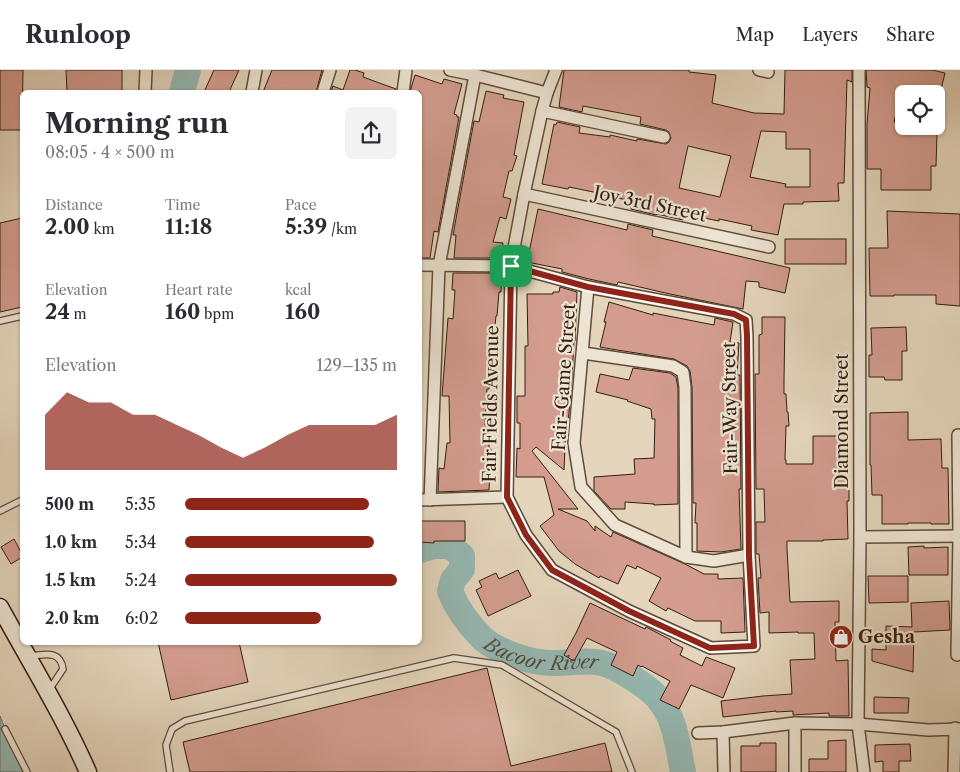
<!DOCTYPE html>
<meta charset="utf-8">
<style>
body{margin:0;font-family:"Libre Caslon Text",serif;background:#f2f2f3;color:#2b2b33;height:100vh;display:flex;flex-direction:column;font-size:19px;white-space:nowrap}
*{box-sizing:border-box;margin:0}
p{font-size:16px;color:#7c7c81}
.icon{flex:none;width:28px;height:28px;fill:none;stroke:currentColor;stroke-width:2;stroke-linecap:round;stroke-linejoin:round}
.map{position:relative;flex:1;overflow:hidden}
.sheet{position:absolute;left:20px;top:20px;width:402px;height:555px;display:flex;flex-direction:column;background:#fff;border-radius:8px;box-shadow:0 1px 4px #0004}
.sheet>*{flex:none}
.buttons{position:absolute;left:895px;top:15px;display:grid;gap:10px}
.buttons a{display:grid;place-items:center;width:50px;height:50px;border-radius:8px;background:#fff;box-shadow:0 1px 4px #0004;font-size:25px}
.pin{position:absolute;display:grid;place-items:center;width:42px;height:42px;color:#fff;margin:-21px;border-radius:10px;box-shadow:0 2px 8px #0006}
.round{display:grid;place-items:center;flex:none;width:52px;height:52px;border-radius:8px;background:#f2f2f3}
.headline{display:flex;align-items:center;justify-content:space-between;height:85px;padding:0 25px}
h1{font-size:28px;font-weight:700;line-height:38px}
.stats{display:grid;grid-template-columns:repeat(3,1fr);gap:8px;height:85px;padding:5px 25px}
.stats div{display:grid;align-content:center}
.stats b{font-size:21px;font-weight:700}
.stats small{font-size:14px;font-weight:400}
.stats p{font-size:14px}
.chart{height:140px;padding:10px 25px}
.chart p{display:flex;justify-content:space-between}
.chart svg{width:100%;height:90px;margin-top:5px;fill:#8f2418;opacity:.7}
ul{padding:0 25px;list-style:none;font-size:16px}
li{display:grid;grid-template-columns:80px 60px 1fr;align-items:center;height:38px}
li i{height:12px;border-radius:6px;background:#8f2418}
header{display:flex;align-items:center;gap:30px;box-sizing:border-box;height:70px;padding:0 25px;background:#fff;border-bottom:1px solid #e1e1e2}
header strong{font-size:24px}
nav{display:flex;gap:28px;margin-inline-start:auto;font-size:18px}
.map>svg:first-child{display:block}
</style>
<header>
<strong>Runloop</strong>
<nav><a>Map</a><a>Layers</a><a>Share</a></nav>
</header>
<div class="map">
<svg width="960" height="702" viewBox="0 0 960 702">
<rect width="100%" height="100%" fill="#e4d5bc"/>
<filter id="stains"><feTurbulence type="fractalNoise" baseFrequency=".004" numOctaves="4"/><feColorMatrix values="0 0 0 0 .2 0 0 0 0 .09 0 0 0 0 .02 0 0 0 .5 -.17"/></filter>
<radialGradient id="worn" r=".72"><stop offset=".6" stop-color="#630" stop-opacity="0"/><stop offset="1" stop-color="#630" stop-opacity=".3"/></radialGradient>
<polygon fill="#95b8b2" stroke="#6e7a71" points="0,646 23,702 0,702"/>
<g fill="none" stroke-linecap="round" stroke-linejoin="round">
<g stroke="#95b8b2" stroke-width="26">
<polyline points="182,22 188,0"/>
<path id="s1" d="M420 480 434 476H450L462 486V499L453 510 450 521C457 539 468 554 482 568 499 583 534 594 556 593 571 593 587 589 602 593 617 597 647 616 657 627 661 632 665 638 668 643 677 661 679 683 683 702"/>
</g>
</g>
<g fill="#d39c8f" stroke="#331e10" fill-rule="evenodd">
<polygon points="0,0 23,0 22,60 0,60"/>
<polygon points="66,0 122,0 122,22 67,22"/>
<polygon points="214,0 239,0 229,22 204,22"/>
<polygon points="272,0 322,0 316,22 263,22"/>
<polygon points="350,0 355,0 364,3 363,7 396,19 396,22 331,22 333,16 343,20"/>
<path d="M564 0H689V2L716 5 712 33 754 43 784 44 785 0H852V12L847 10 844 113H838L839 131 803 132V134H784L778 165 751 160 752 156 719 149V151L684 144 683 150 657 144 656 145 631 139 632 131 598 124V123L569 117 568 119 542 114 554 54 556 55 557 52 580 57 579 63 610 67V65L637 71V69L666 74 669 72 671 68 669 62 666 60 640 54 641 47 583 36 582 42 559 37ZM761 61 786 62V79H810V117H785L786 114 750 107ZM688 76 731 86 720 127 679 118Z"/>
<polygon points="866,0 932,0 945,3 940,24 901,24 894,52 904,52 904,56 932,56 930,63 937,63 936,96 931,96 931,120 881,120 881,99 867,99 867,54 870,18 867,17"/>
<polygon points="415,5 442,14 444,9 462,14 454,44 457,45 457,47 459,47 438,162 434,161 430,188 420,188 420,22 410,22"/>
<polygon points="486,21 504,25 503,28 524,32 514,85 517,86 512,101 509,101 503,127 511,129 506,149 500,147 493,172 503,173 502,188 454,188 456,165 453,165 474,51 479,52"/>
<polygon points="538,139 627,160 628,154 653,160 652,166 790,198 785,223 759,217 759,212 746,211 743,239 670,224 618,212 617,215 589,209 562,202 562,199 527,192"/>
<polygon points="887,141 960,144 960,236 936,234 936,225 894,225 894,226 870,226 869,178 888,178"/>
<polygon points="22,148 22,237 0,242 0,153"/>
<rect x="785" y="169" width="61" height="25"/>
<polygon points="453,203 502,203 501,222 499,222 497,246 496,246 492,283 493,284 492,295 491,295 489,319 487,319 485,355 489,355 489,379 491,379 489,420 438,422 439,398 444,399 447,373 450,373 449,326 442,326 448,248 453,249 455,220 452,220"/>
<polygon points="560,217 577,222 575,271 574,271 572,308 568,354 566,354 564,400 536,377 532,381 578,439 558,439 587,451 595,461 595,456 611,467 613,462 685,494 704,504 718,504 718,509 743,508 745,562 721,563 721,551 695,551 668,538 666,541 649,531 661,508 637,496 636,499 627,495 618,514 600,506 599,508 575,494 559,481 540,456 554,445 544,407 516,407 517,378 520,379 520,353 517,353 517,326 525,326 525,276 528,276 527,224 553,224 553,222 559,222"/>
<polygon points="609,232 653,245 653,243 714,255 715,248 733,252 730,272 739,273 737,305 740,305 741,419 739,419 741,479 721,482 697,481 697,453 695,453 696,433 693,433 692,317 690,301 687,296 674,289 611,279 600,277 606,252 604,252"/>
<polygon points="762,247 785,247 784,311 784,324 786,324 787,342 788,342 789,356 786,356 785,390 786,390 786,394 813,394 813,366 840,366 841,394 845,394 846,419 849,419 849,431 847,431 848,469 823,470 823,471 787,471 787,479 790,532 839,531 839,552 835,552 836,591 848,590 849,646 829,646 829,643 793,645 793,641 776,642 776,641 723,647 721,631 763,626 792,624 790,590 815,589 814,563 798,563 798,562 769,563 769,542 760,543 758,508 761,508 759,484 756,484 756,452 765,452 764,419 756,419 755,304 759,304 759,265 762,264"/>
<polygon points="906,257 907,281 902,281 902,310 885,310 884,307 869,307 869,285 872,285 871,258"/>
<polygon points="633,298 670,303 676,307 678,318 678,434 654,435 654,434 625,432 625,439 611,439 594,421 594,407 635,404 634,389 654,388 655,349 652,349 651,339 627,331 628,330 596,322 600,304 629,310"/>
<polygon points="908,342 908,370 941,369 942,398 948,398 949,454 931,454 931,453 908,453 908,454 882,454 882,425 872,425 871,395 870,395 870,343"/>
<polygon points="420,451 465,451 465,471 434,471 434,473 420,472"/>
<polygon points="14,469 22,484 22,487 11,494 1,477"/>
<polygon points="924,476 924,478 948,477 948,505 909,505 908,477"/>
<polygon points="518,500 531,526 488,546 476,520 482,517 479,511 496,503 499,509"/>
<polygon points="868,506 908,506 908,532 869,533"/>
<polygon points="949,531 950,560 914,562 913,602 872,591 872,579 886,580 886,556 912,557 911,533"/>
<polygon points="590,533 645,559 646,557 648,558 671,570 670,571 683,578 680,585 702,596 706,587 735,598 723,628 691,615 679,639 660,630 670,611 642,596 641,597 638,595 633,606 611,595 617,582 587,568 574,591 564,585 576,563"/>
<polygon points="158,572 239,572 248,612 171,630"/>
<polygon points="487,598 511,696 605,673 612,702 190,702 183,672"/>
<polygon points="874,627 909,628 908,643 874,643"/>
<polygon points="846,670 846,702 809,702 809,689 828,689 828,671"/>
<polygon points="760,673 776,673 776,702 741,702 741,676 760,676"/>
<polygon points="910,674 911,691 899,691 899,702 883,702 883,691 875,692 875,675"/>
</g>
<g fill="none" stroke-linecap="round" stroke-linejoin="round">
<g stroke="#5f4c3b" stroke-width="8">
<g id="service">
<polyline points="0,251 22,246"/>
<polyline points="0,441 22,430"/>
<path d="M29 586C44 585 60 579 63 599L49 620"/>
<polyline points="5,659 27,702"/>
<polyline points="170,702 166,675 172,659 185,651 454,588 502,595 616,662 632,702"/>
</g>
</g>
<g stroke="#5f4c3b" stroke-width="14">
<g id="minor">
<polyline points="450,0 475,5 547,23"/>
<polyline points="759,0 768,2"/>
<polyline points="859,0 860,467 858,654 864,702"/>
<polyline points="145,22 146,0"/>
<polyline points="252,22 256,0"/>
<polyline points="323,22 330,0"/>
<polyline points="403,22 406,0"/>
<polyline points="542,41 664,67"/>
<polyline points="524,124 769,177"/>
<polyline points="420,195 511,196 588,217 734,244 746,250 747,266 749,485 754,576 711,578 629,541 552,500 526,465 507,427 511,196 514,178 524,124 542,41 547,23 556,0"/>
<polyline points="588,217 574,373 581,417 615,455 686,487 714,491 749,485"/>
<polyline points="583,283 673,296 683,302 685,317 686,487"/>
<polyline points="420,430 507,427"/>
<polyline points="430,430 439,196 475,5"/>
<polyline points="860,467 960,466"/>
<polyline points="957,585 959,466 958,365"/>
<polyline points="795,653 795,702"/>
<polyline points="723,662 724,702"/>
<polyline points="698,663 723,662 795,653 858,654 928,660 960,659"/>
<polyline points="954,702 955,658"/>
</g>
</g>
<g stroke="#331e10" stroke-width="19">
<path id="secondary" d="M0 537C30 592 63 645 88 702"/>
</g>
<use href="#service" stroke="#ede4d3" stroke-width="5.5"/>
<use href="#minor" stroke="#ede4d3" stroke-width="11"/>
<use href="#secondary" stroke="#ede4d3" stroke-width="16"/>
</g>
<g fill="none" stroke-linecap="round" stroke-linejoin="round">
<g stroke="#fff" stroke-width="10">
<polygon id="route" points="511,196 588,217 734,244 746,250 747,266 749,486 754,576 710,578 629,541 552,500 526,465 507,427"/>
</g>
<use href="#route" stroke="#8f2418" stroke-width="6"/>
</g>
<defs>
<g id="shop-disc" transform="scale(1.25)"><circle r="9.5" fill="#8f2418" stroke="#ede4d3"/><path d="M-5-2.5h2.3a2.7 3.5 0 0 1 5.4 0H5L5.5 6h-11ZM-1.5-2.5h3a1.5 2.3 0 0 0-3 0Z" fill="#fff"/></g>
</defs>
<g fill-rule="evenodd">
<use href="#shop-disc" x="841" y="567"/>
</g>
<g text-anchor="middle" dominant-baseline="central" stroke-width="4.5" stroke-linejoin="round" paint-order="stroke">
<g font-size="18" fill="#331e10" stroke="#ede4d3">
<text transform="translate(650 134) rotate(12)">Joy 3rd Street</text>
<text transform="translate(564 307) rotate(-86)">Fair-Game Street</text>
<text transform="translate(491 334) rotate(-89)">Fair Fields Avenue</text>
<text transform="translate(730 338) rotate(-91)">Fair-Way Street</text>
<text transform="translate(842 351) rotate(-90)">Diamond Street</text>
</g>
<g font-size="18" font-weight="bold" fill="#331e10" stroke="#ede4d3" text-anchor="start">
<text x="858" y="567">Gesha</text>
</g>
<g font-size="19" font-style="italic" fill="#504c41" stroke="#ede4d3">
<text stroke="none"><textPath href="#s1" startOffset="206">Bacoor River</textPath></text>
</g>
</g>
<rect width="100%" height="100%" filter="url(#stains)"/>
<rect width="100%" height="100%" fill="url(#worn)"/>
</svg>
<div class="buttons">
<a><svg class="icon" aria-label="locate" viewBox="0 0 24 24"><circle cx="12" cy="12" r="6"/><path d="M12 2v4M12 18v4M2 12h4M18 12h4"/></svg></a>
</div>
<div class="pin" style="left:511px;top:196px;background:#1e9e55"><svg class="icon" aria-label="arrive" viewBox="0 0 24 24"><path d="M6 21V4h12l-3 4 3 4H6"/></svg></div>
<section class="sheet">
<div class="headline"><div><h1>Morning run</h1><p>08:05 · 4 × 500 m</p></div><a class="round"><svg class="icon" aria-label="share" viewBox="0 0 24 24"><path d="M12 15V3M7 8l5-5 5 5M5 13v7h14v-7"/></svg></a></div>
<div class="stats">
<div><p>Distance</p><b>2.00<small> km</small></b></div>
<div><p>Time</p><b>11:18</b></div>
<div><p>Pace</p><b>5:39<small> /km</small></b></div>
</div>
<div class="stats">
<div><p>Elevation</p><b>24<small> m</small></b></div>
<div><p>Heart rate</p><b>160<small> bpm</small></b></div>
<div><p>kcal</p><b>160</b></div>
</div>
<div class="chart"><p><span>Elevation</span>129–135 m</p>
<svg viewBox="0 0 160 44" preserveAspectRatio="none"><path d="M0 44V17L10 6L20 11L30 11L40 17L50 17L60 22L70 27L80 33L90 38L100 33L110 27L120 22L130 22L140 22L150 22L160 17V44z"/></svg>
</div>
<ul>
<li><b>500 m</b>5:35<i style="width:87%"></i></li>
<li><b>1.0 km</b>5:34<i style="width:89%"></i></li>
<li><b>1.5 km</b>5:24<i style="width:100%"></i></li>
<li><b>2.0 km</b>6:02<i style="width:64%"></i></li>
</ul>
</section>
</div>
